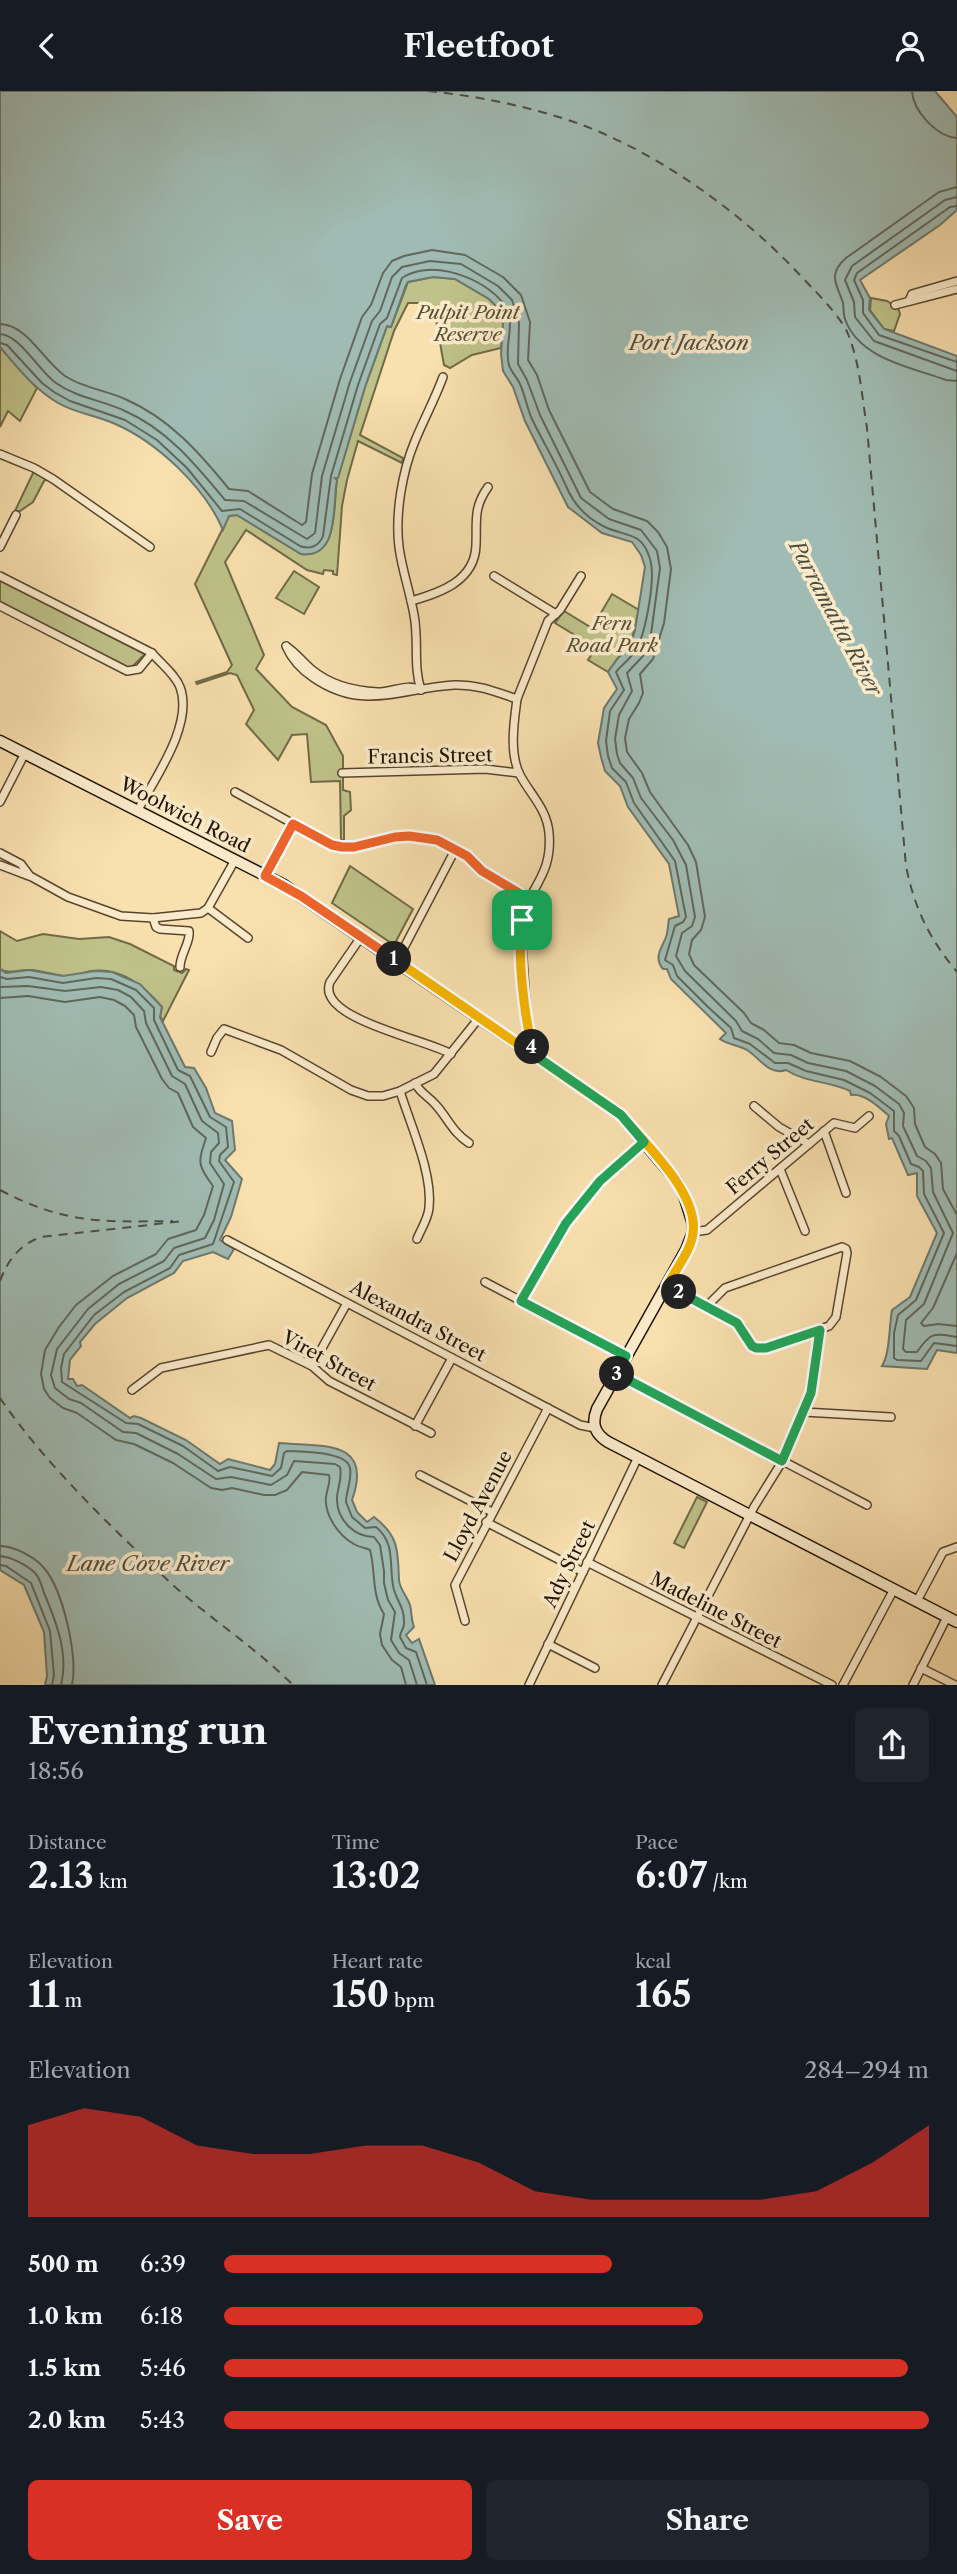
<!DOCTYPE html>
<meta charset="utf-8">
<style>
body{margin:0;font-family:"Libre Caslon Text",serif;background:#20242c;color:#f1f3f6;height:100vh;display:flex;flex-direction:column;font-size:26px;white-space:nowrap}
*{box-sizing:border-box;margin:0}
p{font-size:23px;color:#9ea1a6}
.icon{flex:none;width:38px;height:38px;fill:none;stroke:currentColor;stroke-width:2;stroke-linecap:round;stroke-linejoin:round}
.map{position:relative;height:1594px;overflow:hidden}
.side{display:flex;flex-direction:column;background:#171b24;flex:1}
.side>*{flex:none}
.pin{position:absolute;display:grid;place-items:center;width:60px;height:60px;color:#fff;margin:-30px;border-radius:14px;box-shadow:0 4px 10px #0006}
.km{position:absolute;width:35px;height:35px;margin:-18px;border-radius:50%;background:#222;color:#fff;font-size:19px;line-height:35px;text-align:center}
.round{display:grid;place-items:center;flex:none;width:74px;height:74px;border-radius:10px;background:#20242c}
.overview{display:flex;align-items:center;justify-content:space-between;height:119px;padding:0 28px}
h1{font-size:38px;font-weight:700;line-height:52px}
.figures{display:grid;grid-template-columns:repeat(3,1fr);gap:10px;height:119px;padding:7px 28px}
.figures div{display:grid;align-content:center}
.figures b{font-size:35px;font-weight:700}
.figures small{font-size:19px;font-weight:400}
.figures p{font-size:19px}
.chart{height:196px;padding:14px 28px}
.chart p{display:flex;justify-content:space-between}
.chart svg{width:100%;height:126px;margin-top:7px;fill:#d93025;opacity:.7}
.button{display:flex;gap:14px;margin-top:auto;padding:14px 28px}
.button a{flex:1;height:80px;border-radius:10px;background:#d93025;color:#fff;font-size:28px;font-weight:700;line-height:80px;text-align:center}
.button a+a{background:#20242c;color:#f1f3f6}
ul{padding:0 28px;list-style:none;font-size:23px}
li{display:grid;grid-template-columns:112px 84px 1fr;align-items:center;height:52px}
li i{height:18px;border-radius:9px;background:#d93025}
header{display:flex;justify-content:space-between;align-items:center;height:91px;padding:0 28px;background:#171b24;font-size:32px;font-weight:700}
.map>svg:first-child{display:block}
</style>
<header><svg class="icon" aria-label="back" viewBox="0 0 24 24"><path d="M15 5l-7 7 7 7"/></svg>Fleetfoot<svg class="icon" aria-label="person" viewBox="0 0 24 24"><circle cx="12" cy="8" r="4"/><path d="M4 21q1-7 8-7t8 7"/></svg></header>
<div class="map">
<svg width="957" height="1594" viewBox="0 0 957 1594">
<rect width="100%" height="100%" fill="#f9e0af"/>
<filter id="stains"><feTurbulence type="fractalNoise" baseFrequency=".00286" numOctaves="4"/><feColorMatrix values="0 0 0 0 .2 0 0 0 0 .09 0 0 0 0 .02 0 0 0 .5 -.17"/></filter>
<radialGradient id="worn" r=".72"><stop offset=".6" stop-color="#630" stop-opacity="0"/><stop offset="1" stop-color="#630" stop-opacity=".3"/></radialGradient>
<g fill="#bfc28a" stroke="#706a48" stroke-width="2">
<path d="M433 186 455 188 489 208 497 216 503 233 501 257 472 264 450 277 444 274 434 218 422 212H408L394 240 360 344 403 367 402 372 358 350 347 389 342 415 337 484 333 483V480L324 479 323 483 307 479 246 439 225 471 264 564 256 578 292 616 326 634 343 665V699L350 701 351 719 344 725V749H341L340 690 311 691 307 643 292 644 278 669 246 633 254 619 237 584 230 582 197 593 196 591 227 581 232 574 195 493 229 425 237 424 301 463C339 467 333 416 337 389L335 387 338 386 365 296 387 235 391 236 408 191Z"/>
<polygon points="871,207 887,210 898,217 900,223 894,240 884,238 870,219"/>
<polygon points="0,256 37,297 20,330 8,320 0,336"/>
<polygon points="34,380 48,388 44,390 33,411 20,420 15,420"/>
<polygon points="294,480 319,496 304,523 276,507"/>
<polygon points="0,490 145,563 130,578 0,512"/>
<polygon points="612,503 639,519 630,556 618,567 608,581 588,569 596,557 555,532 564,520 592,537"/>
<polygon points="350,775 413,818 394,854 332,812"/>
<path d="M0 840 17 850 43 843 79 848 109 846 130 853 174 875V879L182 882 186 878 189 879 163 930 160 925 162 916C144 895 121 876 91 880 82 882 74 885 64 885 53 884 43 880 32 879 20 878 10 884 0 878Z"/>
<polygon points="697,1406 707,1411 684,1457 674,1452"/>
</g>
<g fill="#a0bbb3" stroke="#6d786d" stroke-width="2">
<path d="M0 0H935L957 26V119L940 134 860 189 870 207 869 219 884 238 957 265V1262L937 1259 927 1278 882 1275C890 1262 889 1236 892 1219L910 1206 937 1142 917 1105V1082L908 1084 892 1047 889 1048 886 1033 889 1025C879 1016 864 1002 851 1004L850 1000C830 990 806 992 786 979 769 985 760 967 747 959 739 954 728 954 720 948L726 942 671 888 667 878H663C653 866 662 857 666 846 668 841 668 833 669 828L679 825 669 773 628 716 620 695 605 680 601 666 598 652 604 617 617 598 608 581 618 567 630 556 635 539 645 476 641 464 632 451 602 442 568 416 525 330 513 296 503 280 501 263 503 233 497 216 489 208 455 188 433 186 408 191 406 194 391 236 387 235 365 296 338 387H335L337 389C332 415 340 468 301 463L237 424 229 425 223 439C205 396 156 350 113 332 95 324 75 322 58 312 34 298 17 276 0 256Z"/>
<path d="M0 878 6 882 29 879 63 885 95 880 112 881 140 893 162 916 160 926 185 976 194 977 206 997 215 1022 232 1030 235 1059 225 1069 242 1088 231 1126 220 1149 234 1158 228 1168 213 1161 183 1170 174 1182 127 1207 95 1233 80 1251 81 1255 70 1269 68 1288H73L77 1295 82 1294 130 1327 134 1325 141 1327 186 1349 220 1373 228 1368 270 1379 275 1373 279 1352C321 1356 374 1347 352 1409L357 1421 367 1431 374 1426C399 1445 398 1460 399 1489 400 1499 407 1505 410 1514 412 1522 411 1528 414 1536L406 1544 412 1552 419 1548 435 1594H45L47 1585 44 1541 24 1494 0 1479Z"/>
</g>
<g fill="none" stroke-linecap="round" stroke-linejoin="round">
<g stroke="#60675c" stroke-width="2">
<path d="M912 0C913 20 937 46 957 47"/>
<path d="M957 96 939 101 846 167C827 184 837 193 843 212 844 217 843 223 845 228 859 268 911 276 946 289L957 290"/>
<polyline points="957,106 945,109 852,175 845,189 854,211 855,226 874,250 957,280"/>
<polyline points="957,115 950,116 857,182 854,189 863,209 863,222 879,244 957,271"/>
<path d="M0 233C28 234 43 270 65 285 83 297 105 299 125 308 169 327 199 361 229 398L248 400 302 434 306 431 312 383 340 288 362 226 371 214 383 182 392 170 404 165 432 159 465 164 503 186 521 204 530 231 528 269 537 284 549 319 590 401 613 418 647 430 658 441 667 456 671 478 664 532 653 568 640 583 643 602 639 612 629 628 625 647 627 661 642 682 650 701 688 754 696 771 705 826 701 839 692 849 689 863 694 874 744 922 751 932 764 939 779 952 794 954 811 962 850 970 881 986 906 1005 914 1017 915 1033 925 1056 935 1063 941 1072 943 1098 957 1124"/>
<path d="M0 243C20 244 39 280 56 292 77 307 102 309 125 320 168 339 196 374 225 409L244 410 307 448 315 442 322 385 350 291 372 230 380 220 392 186 402 176 430 170 461 173 498 195 512 209 519 232 518 273 527 289 540 324 581 407 609 428 641 439 657 460 660 477 651 543 643 565 627 582 632 600 619 624 615 648 617 663 620 672 633 687 641 707 673 749 686 774 695 826 692 835 682 842 676 865 685 880 736 930 742 940 758 948 774 962 791 964 808 972 846 980 875 995 899 1013 904 1022 903 1035 917 1065 926 1070 931 1077 933 1101 953 1142 924 1213 906 1229 903 1258 906 1261H917C931 1241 933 1242 957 1246"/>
<path d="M0 252 7 254 42 292 54 301 70 310 125 329 157 349 187 377 222 420 240 418 300 455C310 459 319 455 323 445L331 385 358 294 380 233 387 227 402 187C431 167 484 187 503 212 518 231 503 254 509 274 511 281 517 286 520 293 525 304 527 317 532 328 543 351 556 372 566 395 574 414 586 427 605 436 626 446 642 440 650 468 656 487 646 539 637 557 633 566 622 573 616 581L624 599 610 620 606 650 608 665 612 677 626 691 634 712 675 770 686 826 683 831 675 835 665 869 673 874 677 885 708 916 731 937 734 947 750 953 775 972H788L806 980 844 989 870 1002 894 1020V1040L899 1045 911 1073 919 1076 923 1080 924 1103 944 1142 916 1209 898 1224 894 1242V1267L897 1269 921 1270 934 1252 957 1255"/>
<path d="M0 886 7 888 29 886 63 892 96 887 111 888 136 899 154 917V929L178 979 190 985 210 1026 226 1036 228 1056 220 1064 219 1070 234 1091 213 1153 179 1164 170 1177 124 1201 94 1224 64 1263 61 1277 62 1291 126 1332 138 1333 183 1355 218 1380 230 1376 272 1385 281 1377 284 1362 287 1360C302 1361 347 1360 350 1377 352 1390 346 1400 346 1411L352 1426 365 1437 376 1436C397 1453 388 1477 394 1499 398 1512 404 1516 404 1531 405 1537 400 1540 400 1546L406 1557 416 1561 427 1594"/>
<path d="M0 896 28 895 65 900 101 896 118 899 131 906 144 920 146 932 172 985 185 993 202 1030 218 1042 219 1052 211 1061 210 1072 224 1093 214 1129 205 1147 174 1157 164 1170 119 1193 88 1218 57 1258 51 1284 55 1297 69 1308 81 1312 123 1341 136 1342 178 1363 216 1388 231 1386 271 1394 287 1384 294 1370 335 1373 340 1376C343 1390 336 1398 337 1410 338 1430 355 1446 374 1446L380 1454 384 1480V1492L388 1509 395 1521 391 1549 399 1562 409 1569 417 1594"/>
<path d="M0 907 28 905 65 911 100 906 114 909 125 915 134 924 136 936 162 988 169 997 178 1002 193 1036 206 1047C198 1071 197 1074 213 1095L204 1124 196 1139 168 1148 156 1163 113 1185 76 1214 59 1236 45 1259 41 1283 44 1298 50 1307 63 1317 77 1322 116 1349 134 1353 173 1372 211 1397 222 1399 232 1397 264 1404H275L287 1399 302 1381 329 1384C331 1392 327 1397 326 1406 324 1424 339 1445 354 1453 359 1456 365 1457 370 1459 376 1481 371 1503 384 1523L380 1543 382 1554 392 1569 401 1576 406 1594"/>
<polyline points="957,1162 933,1217 921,1232 924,1235 938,1233 957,1235"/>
<path d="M0 1455C14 1455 35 1466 44 1477 63 1499 78 1565 72 1594"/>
<path d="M0 1465C11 1466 27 1474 35 1482 40 1487 42 1496 44 1502 56 1530 69 1563 61 1594"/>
<polyline points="0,1474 6,1475 31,1492 50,1540 54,1584 52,1594"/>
</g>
<g stroke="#4d4e42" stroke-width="2" stroke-dasharray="9 7" stroke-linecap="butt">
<path d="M428 0C478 5 527 15 574 31 654 59 740 120 798 182 812 197 841 225 848 243 860 272 862 307 867 337L906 775C915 819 929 847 957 881"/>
<path d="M0 1099C65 1133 102 1131 173 1130"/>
<path d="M0 1190C8 1169 19 1154 41 1146L184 1130"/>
<path d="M0 1307C45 1373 115 1440 174 1495 212 1529 256 1557 293 1594"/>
</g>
<g stroke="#564630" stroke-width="10">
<g id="street">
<polyline points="909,210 912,203 957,190"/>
<polyline points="895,214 957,198"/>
<polyline points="0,363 34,377 53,388 150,456"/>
<polyline points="0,456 16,424"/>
<path d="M0 485 152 562C161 573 175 583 180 596 194 633 155 687 138 719"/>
<polyline points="494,485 556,523"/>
<path d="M411 510C440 502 475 490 476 454 477 430 473 417 488 396"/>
<polyline points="0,515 127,580 139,578 152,562"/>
<path d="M286 555C292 569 302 579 314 587 364 621 401 597 454 594 477 593 496 601 517 608"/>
<path d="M287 556C296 562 303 571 311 578 330 594 354 600 378 601 393 601 407 592 421 599"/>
<path d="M421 599C413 575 419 549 414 524 410 501 402 479 399 456 395 423 402 381 415 350 424 328 435 308 443 286"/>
<polyline points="342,682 485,678 519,682"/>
<polyline points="235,701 332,754 354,756 395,745 409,745 437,749 467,765 482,780 519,802 518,826 522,829"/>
<polyline points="0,711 25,662"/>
<polyline points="0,762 21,773 30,785 68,806 121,825 153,827 201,822 208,817 235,769"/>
<polyline points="0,774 29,785"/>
<polyline points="265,785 293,733"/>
<polyline points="208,817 248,847"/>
<path d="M153 827 156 836 160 838 189 840C191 851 180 863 180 876"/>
<path d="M361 846 330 891C315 928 429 949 451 963"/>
<polyline points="397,870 455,759"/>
<polyline points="211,961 217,947 224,938 281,959 351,999 368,1005 383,1005 400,1000 434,983 479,927"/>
<path d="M533 963 527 934 521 834C527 796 553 787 549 742 547 718 530 703 520 684 509 662 514 631 517 608L548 530 560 519 581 485"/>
<path d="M415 992C420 1002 428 1005 435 1013 448 1027 452 1041 469 1052"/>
<path d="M400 1000C410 1033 433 1082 429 1117 428 1128 421 1138 417 1148"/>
<polyline points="754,1015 779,1036 809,1053"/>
<polyline points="824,1040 846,1102"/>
<polyline points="780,1078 805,1140"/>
<polyline points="693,1141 707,1139 834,1032 855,1037 869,1025"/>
<polyline points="227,1149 580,1334 595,1337"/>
<polyline points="485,1191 626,1265"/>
<path d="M667 1195C680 1202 733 1226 741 1235 746 1241 748 1249 752 1255L767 1257 829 1235 836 1226 847 1162 846 1158 842 1156 725 1197 706 1216"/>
<polyline points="521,1210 566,1132 599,1090 644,1051"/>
<polyline points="312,1275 347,1212"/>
<polyline points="616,1283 867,1414"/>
<polyline points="132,1299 161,1277 269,1254 312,1275 329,1290 431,1342"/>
<polyline points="804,1321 891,1326"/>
<polyline points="415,1335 452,1267"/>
<polyline points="420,1384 492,1421"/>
<polyline points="486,1431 583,1481"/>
<polyline points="587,1471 832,1594"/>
<polyline points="917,1510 943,1461 957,1456"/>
<polyline points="465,1530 455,1494 548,1317"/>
<polyline points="548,1553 595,1577"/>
<polyline points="921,1577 955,1594"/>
<polyline points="529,1594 638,1366"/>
<polyline points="662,1594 754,1416 785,1366 811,1302 819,1239"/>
<polyline points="843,1594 894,1498"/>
<polyline points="913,1594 947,1526"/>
</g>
</g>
<g stroke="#201305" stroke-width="13">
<path id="secondary" d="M0 650 284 794 621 1024 676 1089 683 1101 693 1133V1141L686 1159 597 1318C591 1333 595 1343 608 1351L957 1531"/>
</g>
<use href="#street" stroke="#fbebcb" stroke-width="7"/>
<use href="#secondary" stroke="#fbebcb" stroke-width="10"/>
</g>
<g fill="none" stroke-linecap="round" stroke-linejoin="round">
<g stroke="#fff" stroke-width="14">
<polyline id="split-1" points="394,868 301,805 265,785 293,733 332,754 342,756 354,756 395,746 409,745 437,749 467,765 482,780 519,802 520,804 518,826 522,829"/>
</g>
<g stroke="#fff" stroke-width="14">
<path id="split-2" d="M394 868 621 1024C644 1052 699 1102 693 1142 691 1160 675 1179 667 1195L679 1201"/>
</g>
<g stroke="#fff" stroke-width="14">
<polyline id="split-3" points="617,1283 782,1370 811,1302 820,1239 766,1257 756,1257 752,1255 737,1232 679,1201"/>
</g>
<g stroke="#fff" stroke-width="14">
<polyline id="split-4" points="532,956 533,963 621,1024 644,1051 600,1090 566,1132 521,1210 626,1265 617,1283"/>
</g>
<g stroke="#fff" stroke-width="14">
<path id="split-5" d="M522 829C517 865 524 921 532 956"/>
</g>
<use href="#split-1" stroke="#f0652b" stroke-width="9"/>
<use href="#split-2" stroke="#f5b400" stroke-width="9"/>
<use href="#split-3" stroke="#22a559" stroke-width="9"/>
<use href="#split-4" stroke="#22a559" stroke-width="9"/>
<use href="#split-5" stroke="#f5b400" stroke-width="9"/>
</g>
<g text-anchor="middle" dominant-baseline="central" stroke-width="7" stroke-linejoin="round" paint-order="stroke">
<g font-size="19" font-style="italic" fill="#585034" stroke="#fbebcb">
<text x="468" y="221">Pulpit Point<tspan x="468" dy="22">Reserve</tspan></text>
<text x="612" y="532">Fern<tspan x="612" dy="22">Road Park</tspan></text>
</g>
<g font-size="19" fill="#201305" stroke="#fbebcb">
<text transform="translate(430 665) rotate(-1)">Francis Street</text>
<text transform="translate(185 724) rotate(27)">Woolwich Road</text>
<text transform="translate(770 1065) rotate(-40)">Ferry Street</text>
<text transform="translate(418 1230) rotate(28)">Alexandra Street</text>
<text transform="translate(329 1270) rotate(29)">Viret Street</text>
<text transform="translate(478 1415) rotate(-62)">Lloyd Avenue</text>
<text transform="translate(569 1473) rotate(-64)">Ady Street</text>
<text transform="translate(716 1519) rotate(27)">Madeline Street</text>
</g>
<g font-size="21" font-style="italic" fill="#4d4e42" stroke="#fbebcb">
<text x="689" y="251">Port Jackson</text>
<text transform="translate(836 527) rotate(62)">Parramatta River</text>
<text x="148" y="1472">Lane Cove River</text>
</g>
</g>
<rect width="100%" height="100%" filter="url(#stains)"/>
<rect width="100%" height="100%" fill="url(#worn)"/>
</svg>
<div class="pin" style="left:522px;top:829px;background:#1e9e55"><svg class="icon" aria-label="arrive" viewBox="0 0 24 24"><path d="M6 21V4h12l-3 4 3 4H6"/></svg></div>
<b class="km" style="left:394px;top:868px">1</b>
<b class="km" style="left:679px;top:1201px">2</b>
<b class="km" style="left:617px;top:1283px">3</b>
<b class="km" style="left:532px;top:956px">4</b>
</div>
<section class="side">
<div class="overview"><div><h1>Evening run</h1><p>18:56</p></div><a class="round"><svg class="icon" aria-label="share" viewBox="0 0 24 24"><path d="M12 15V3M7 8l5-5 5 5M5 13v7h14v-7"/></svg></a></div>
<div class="figures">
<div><p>Distance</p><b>2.13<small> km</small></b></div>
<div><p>Time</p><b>13:02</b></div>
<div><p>Pace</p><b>6:07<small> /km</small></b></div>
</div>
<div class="figures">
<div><p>Elevation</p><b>11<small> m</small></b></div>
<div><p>Heart rate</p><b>150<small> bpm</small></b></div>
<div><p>kcal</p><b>165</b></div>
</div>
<div class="chart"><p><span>Elevation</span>284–294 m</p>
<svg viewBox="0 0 160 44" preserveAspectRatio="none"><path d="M0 44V12L10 6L20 9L30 19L40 22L50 22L60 19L70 19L80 25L90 35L100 38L110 38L120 38L130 38L140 35L150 25L160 12V44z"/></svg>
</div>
<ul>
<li><b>500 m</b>6:39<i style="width:55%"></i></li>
<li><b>1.0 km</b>6:18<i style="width:68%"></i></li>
<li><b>1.5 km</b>5:46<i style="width:97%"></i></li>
<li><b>2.0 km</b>5:43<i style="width:100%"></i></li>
</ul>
<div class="button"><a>Save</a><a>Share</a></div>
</section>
